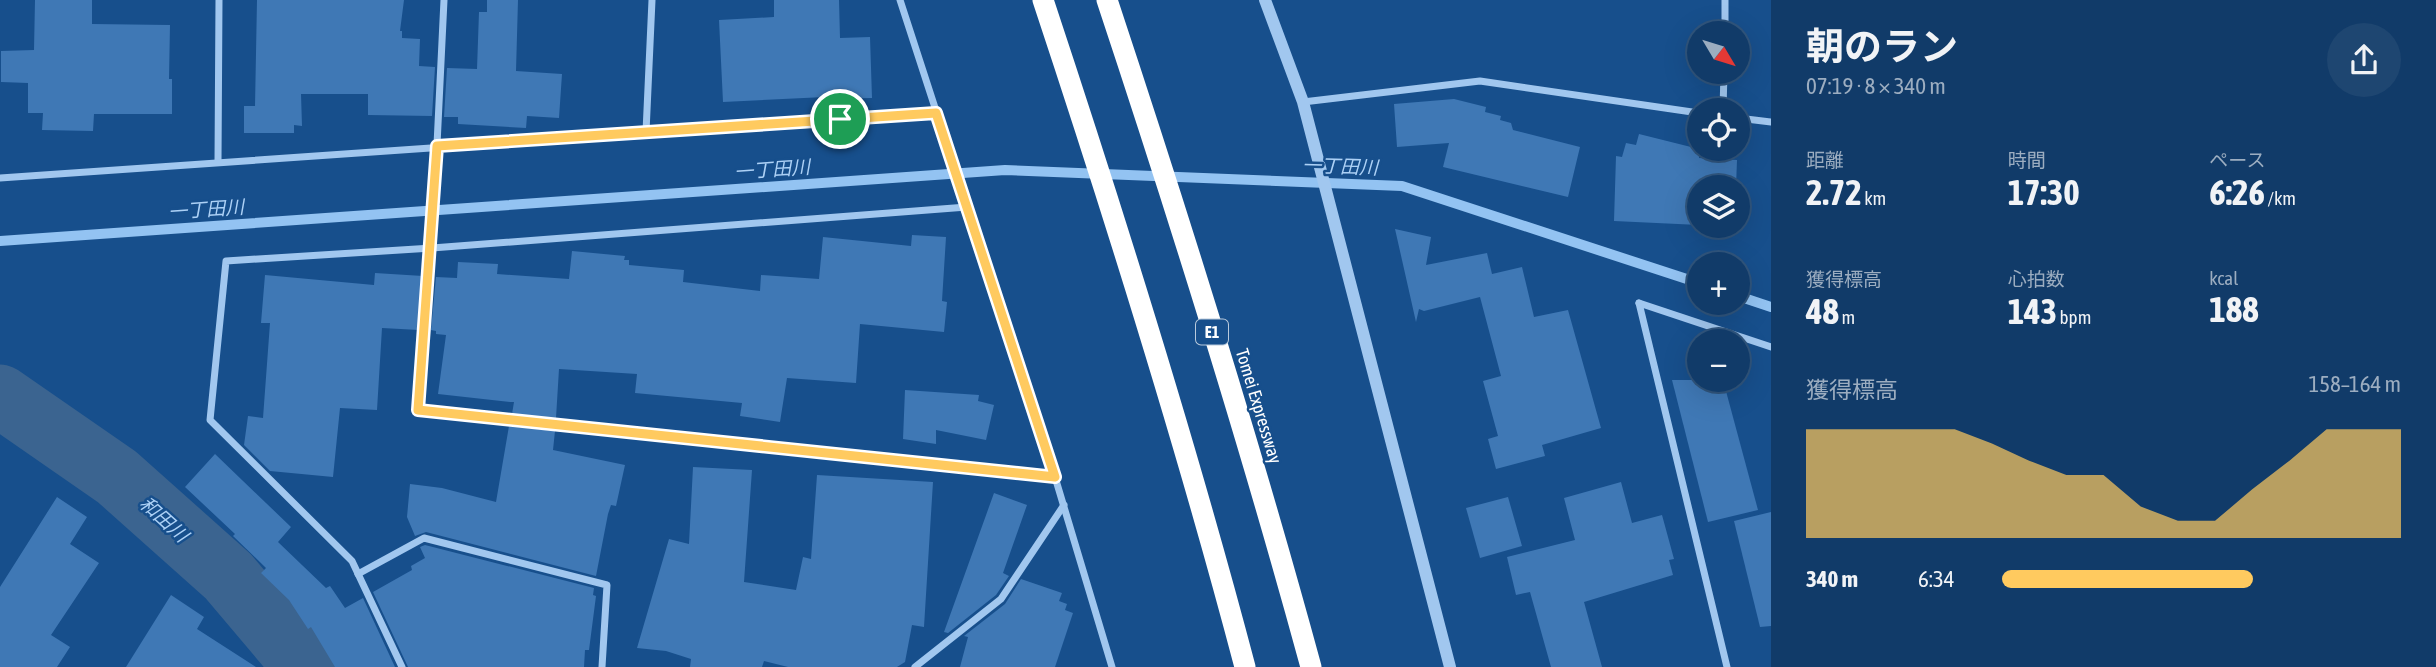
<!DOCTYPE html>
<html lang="ja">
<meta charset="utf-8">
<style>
body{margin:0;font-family:"Asap Condensed","Noto Sans JP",sans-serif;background:#1e4671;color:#f1f3f6;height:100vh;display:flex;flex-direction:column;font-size:26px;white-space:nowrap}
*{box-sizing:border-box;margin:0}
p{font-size:23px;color:#9cadc0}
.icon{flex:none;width:38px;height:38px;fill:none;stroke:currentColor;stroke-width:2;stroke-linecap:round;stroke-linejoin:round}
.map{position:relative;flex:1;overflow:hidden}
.drawer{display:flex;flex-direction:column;background:#113b69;width:665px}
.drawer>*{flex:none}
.needle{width:46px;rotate:128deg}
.controls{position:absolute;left:1687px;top:21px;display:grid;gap:14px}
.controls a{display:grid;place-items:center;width:63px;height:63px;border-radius:50%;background:#113b69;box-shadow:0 7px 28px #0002,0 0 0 2px #30557d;font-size:35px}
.pin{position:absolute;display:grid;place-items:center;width:60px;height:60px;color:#fff;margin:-30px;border:4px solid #fff;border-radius:50%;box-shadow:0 2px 7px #0007}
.round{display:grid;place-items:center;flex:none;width:74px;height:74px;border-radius:37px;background:#1e4671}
.head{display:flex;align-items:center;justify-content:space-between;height:119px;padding:0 35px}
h1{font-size:38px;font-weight:700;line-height:52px}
.metrics{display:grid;grid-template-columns:repeat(3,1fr);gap:10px;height:119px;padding:7px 35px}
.metrics div{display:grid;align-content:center}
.metrics b{font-size:35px;font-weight:700}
.metrics small{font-size:19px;font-weight:400}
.metrics p{font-size:19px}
.chart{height:196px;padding:14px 35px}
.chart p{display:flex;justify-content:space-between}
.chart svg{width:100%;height:126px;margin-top:7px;fill:#ffca5f;opacity:.7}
ul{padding:0 35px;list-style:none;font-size:23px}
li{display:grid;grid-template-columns:112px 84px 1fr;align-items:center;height:52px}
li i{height:18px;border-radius:9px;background:#ffca5f}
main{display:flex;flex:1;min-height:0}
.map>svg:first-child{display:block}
</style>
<main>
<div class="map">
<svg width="1771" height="667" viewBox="0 0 1771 667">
<rect width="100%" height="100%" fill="#174f8c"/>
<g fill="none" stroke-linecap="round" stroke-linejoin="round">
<g stroke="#93c3f2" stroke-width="10">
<polyline points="0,241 1005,170 1402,186 1699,283"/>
<polyline points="1738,296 1771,307"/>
</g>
<polyline stroke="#3b6490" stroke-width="63" points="0,396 117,477 228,576 305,667"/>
</g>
<g fill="#3f78b5">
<polygon points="35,0 92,0 92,24 170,25 169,79 172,79 172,114 94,114 93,131 42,130 43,113 28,113 28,83 1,82 1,51 34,50"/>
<polygon points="257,0 404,0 400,31 402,31 402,38 420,39 419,66 435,67 432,116 368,115 368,94 301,94 302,126 294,125 294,133 244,133 244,106 255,106"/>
<polygon points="487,0 518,0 516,71 562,74 559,118 527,116 526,128 458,124 458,117 444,117 447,68 477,69 479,12 487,12"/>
<polygon points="774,0 839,0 840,38 870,37 872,98 825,99 825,97 723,102 719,20 774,17"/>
<polygon points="1454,99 1486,107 1485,112 1501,116 1500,120 1511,123 1513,130 1580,147 1568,197 1443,167 1449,143 1397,147 1394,104"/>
<polygon points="1639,134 1699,149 1699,158 1737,160 1736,187 1699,187 1699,225 1614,221 1616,156 1622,157 1626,143 1636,145"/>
<polygon points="1395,229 1431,237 1426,265 1487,253 1492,274 1522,267 1534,317 1568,310 1601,428 1542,445 1545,456 1496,469 1488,439 1498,436 1483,381 1501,376 1480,297 1424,311 1419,309 1416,322"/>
<polygon points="912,235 946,237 942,301 947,302 944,332 860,324 856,383 787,378 780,422 740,416 742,403 635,393 637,374 559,369 556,418 512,414 514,402 510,402 438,394 446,335 436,334 436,331 431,330 436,277 457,278 458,262 498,264 497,274 569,279 572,251 625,256 624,260 629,260 629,265 684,270 683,282 760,291 761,275 819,279 823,237 911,246"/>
<polygon points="375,273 423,276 419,330 382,328 377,410 340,408 333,477 270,471 244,445 248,416 263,418 270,323 261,323 265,275 374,285"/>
<polygon points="1672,380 1723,380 1758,510 1708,522"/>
<polygon points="905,390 979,395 978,401 994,405 986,440 936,430 936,444 903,439"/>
<polygon points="509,426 555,431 553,450 625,465 616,506 611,505 608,514 596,576 426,532 415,536 407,517 410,484 442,488 496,502"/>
<polygon points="215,454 291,527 278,542 326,588 330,586 345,608 363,598 395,667 335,667 311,627 308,629 289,600 261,573 266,568 233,536 235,534 185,487"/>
<polygon points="693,467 752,470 744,582 796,590 803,557 811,559 817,475 933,482 924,627 912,625 905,662 897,667 788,667 764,661 762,667 690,667 691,659 666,651 637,648 669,539 689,544"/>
<polygon points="1621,482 1632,523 1662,515 1674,559 1669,560 1673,575 1584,602 1602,667 1551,667 1530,592 1516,595 1507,557 1575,540 1564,498"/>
<polygon points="994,493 1027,505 1003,573 1009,576 996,595 948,633 944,632"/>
<polygon points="57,497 87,517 70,544 99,563 51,635 70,647 57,667 0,667 0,587"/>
<polygon points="1508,497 1522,546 1480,558 1466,508"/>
<polygon points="1771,512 1771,626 1760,627 1734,521"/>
<polygon points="425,545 594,588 593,595 596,596 589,650 585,650 584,667 408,667 373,592 412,570 411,566 425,558 420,547"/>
<polygon points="1021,579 1062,593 1059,601 1067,604 1065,610 1073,613 1055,667 960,667 968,637 964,636 1005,604"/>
<polygon points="171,595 204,617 197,629 256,667 126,667"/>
</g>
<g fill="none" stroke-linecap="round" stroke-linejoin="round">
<g stroke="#a1c7ef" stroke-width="7">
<polyline points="444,0 432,248 418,410 1055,477"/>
<polyline points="900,0 1055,477 1112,667"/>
<polyline points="1725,33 1725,0"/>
<polyline points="1303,102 1480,81 1699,113"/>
<polyline points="1723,110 1724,72"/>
<polyline points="1738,118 1771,122"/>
<polyline points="646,132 652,0"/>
<polyline points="218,161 219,0"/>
<polyline points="0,178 936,113"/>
<polyline points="1639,303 1727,667"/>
<polyline points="1639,303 1771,347"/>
<polyline points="358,574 424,538 607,585 602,667"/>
<polyline points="402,667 352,561 210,420 226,261 432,248 967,207"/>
<polyline points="915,667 1001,599 1064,505"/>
</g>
<polyline stroke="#a1c7ef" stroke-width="12" points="1265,0 1303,102 1450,667"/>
<g stroke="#fff" stroke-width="21">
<path d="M1043 0C1116 220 1186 443 1245 667"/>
<path d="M1107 0C1180 220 1250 443 1311 667"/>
</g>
</g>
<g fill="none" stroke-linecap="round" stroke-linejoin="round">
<g stroke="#fff" stroke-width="14">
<polygon id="route" points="936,113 1055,477 418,410 437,146"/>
</g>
<use href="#route" stroke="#ffca5f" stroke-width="9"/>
</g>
<g text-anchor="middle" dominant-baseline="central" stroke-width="5" stroke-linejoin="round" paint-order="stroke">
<rect fill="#174f8c" stroke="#b9cadc" stroke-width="2" x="1196" y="319.5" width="32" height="25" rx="5"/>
<g font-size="16" font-weight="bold" fill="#fff">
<text x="1212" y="332">E1</text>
</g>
<g font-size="18" fill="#fff" stroke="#174f8c">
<text transform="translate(1259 406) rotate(73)">Tomei Expressway</text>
</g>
<g font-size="19" font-style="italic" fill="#add1f6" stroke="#174f8c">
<text transform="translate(1340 166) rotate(2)">一丁田川</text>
<text transform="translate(772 169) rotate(-4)">一丁田川</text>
<text transform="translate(206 209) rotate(-4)">一丁田川</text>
<text transform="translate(164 519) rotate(42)">和田川</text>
</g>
</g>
</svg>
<div class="controls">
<a><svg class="needle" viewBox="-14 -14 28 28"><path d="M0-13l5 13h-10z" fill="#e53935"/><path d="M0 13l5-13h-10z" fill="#9cadc0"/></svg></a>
<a><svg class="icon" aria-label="locate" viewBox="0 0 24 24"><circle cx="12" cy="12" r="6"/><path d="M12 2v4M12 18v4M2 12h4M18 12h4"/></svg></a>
<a><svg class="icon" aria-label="layers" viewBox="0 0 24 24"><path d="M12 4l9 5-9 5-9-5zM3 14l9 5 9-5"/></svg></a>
<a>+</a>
<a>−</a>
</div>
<div class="pin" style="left:840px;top:119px;background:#1e9e55"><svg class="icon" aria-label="arrive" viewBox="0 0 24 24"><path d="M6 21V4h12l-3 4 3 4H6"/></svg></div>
</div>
<section class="drawer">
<div class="head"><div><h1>朝のラン</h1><p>07:19 · 8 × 340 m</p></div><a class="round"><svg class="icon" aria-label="share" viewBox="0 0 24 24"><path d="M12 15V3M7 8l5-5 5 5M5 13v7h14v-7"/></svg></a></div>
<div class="metrics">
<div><p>距離</p><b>2.72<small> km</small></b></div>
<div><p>時間</p><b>17:30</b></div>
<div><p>ペース</p><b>6:26<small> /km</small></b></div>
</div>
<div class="metrics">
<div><p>獲得標高</p><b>48<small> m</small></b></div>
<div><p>心拍数</p><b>143<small> bpm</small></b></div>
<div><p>kcal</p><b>188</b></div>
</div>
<div class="chart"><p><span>獲得標高</span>158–164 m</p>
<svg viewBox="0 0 160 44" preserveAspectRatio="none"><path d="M0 44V6L10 6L20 6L30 6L40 6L50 11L60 17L70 22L80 22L90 33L100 38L110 38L120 27L130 17L140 6L150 6L160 6V44z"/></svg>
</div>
<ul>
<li><b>340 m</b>6:34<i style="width:63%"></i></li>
</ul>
</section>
</main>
